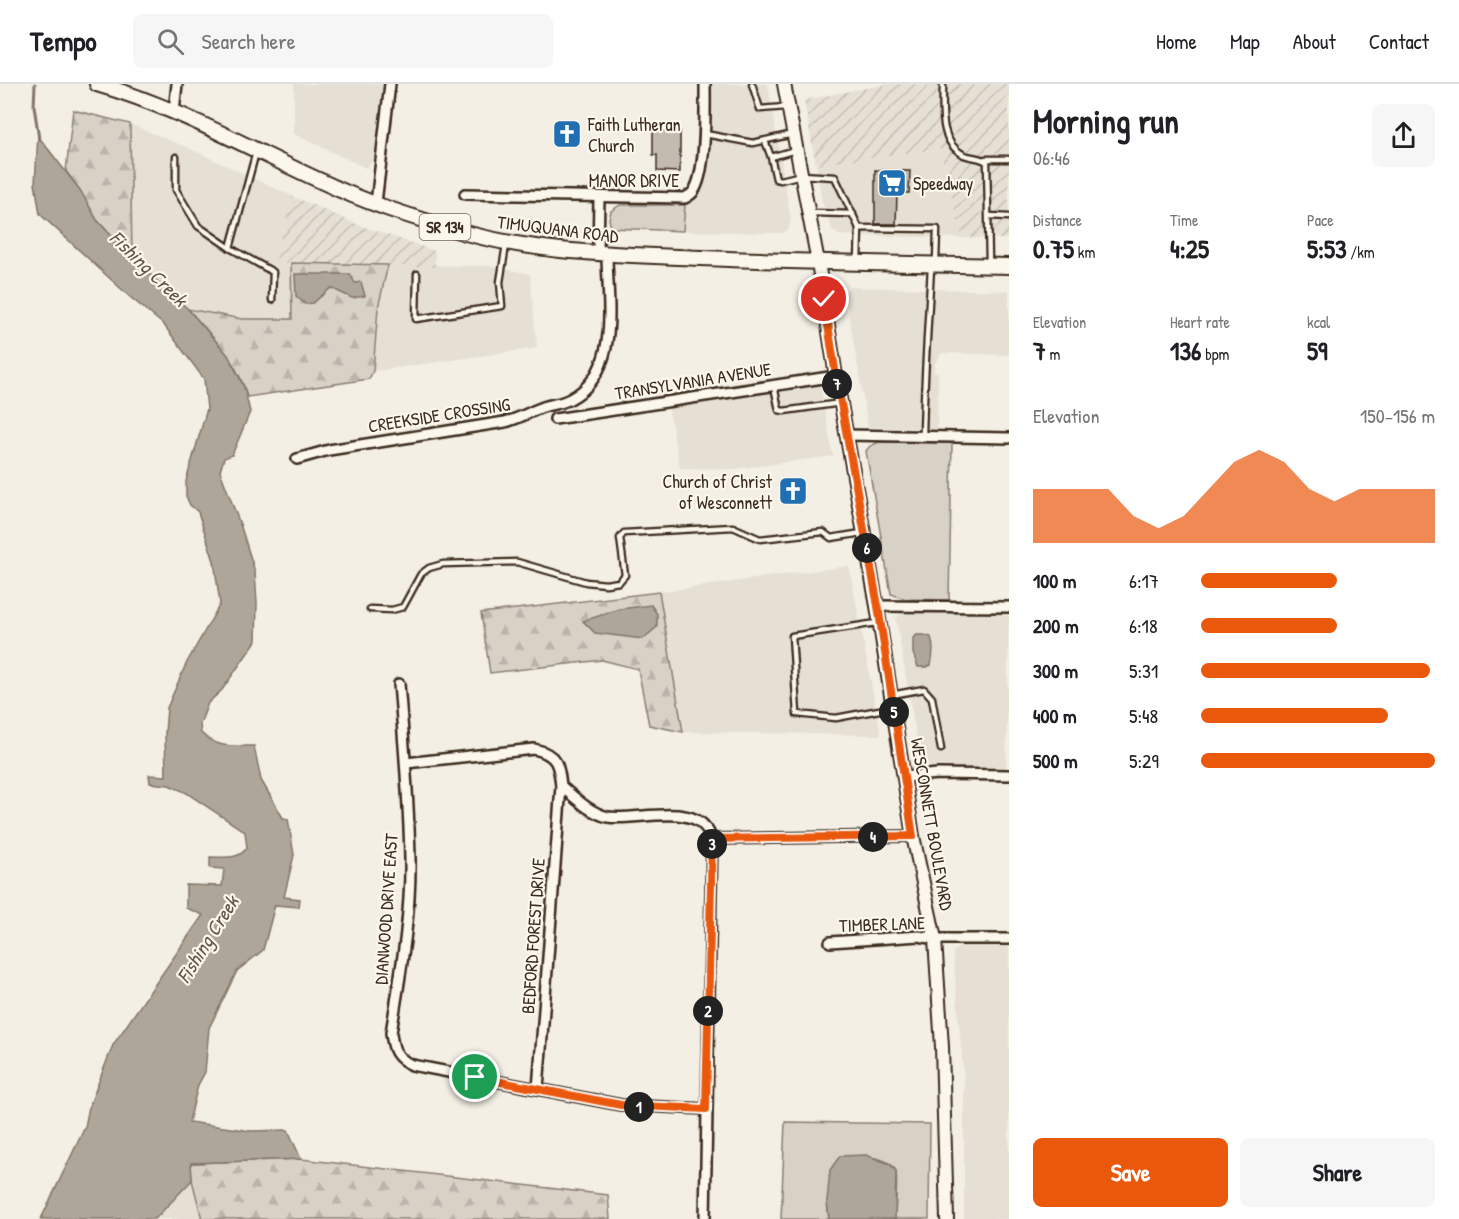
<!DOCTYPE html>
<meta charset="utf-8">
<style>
body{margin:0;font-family:"Patrick Hand",sans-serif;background:#f6f6f6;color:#202124;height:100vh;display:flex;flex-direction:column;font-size:22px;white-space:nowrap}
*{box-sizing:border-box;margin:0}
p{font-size:20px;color:#757577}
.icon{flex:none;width:33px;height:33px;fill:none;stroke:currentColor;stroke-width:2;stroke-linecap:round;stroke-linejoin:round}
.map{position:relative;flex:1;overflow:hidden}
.drawer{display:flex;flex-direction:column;background:#fff;width:450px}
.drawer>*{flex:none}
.pin{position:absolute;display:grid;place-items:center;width:51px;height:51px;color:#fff;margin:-26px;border:3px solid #fff;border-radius:50%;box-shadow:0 2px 6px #0007}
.km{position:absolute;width:30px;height:30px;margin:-15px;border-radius:50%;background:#222;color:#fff;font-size:16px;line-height:30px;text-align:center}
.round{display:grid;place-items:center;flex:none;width:63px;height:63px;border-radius:9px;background:#f6f6f6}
.head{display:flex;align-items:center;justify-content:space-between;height:102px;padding:0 24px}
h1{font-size:33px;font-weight:700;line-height:45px}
.figures{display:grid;grid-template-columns:repeat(3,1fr);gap:9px;height:102px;padding:6px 24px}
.figures div{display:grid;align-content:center}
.figures b{font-size:26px;font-weight:700}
.figures small{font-size:16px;font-weight:400}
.figures p{font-size:16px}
.chart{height:168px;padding:12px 24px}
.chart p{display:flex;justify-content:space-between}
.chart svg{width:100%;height:108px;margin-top:6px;fill:#ea580c;opacity:.7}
.primary-button{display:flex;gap:12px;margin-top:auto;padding:12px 24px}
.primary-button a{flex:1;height:69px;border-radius:9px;background:#ea580c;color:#fff;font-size:24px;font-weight:700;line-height:69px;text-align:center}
.primary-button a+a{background:#f6f6f6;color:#202124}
ul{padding:0 24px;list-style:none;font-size:20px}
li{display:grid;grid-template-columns:96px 72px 1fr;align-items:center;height:45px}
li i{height:15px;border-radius:8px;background:#ea580c}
header{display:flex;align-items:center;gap:36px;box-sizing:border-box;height:84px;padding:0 30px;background:#fff;border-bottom:2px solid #e0e0e0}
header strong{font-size:28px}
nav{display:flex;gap:33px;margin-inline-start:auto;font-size:21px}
.search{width:420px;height:54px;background:#f6f6f6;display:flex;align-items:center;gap:15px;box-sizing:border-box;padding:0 21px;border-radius:9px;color:#757577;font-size:22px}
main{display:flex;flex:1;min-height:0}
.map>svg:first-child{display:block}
</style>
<header>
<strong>Tempo</strong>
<div class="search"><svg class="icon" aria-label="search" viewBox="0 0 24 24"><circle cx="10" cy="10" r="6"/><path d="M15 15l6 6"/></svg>Search here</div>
<nav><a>Home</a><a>Map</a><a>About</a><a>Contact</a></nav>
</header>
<main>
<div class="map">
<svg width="1009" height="1135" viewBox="0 0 1009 1135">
<defs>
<pattern id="industrial-furrows" width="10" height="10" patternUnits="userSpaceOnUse" patternTransform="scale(1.5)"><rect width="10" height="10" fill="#e5dfd4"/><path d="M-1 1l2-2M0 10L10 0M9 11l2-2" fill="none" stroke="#c5c0b6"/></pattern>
<pattern id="forest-firs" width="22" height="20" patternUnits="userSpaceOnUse" patternTransform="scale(1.5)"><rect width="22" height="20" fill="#d8d1c6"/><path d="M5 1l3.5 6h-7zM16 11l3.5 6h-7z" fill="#bab4aa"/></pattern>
</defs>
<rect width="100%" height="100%" fill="#f3efe4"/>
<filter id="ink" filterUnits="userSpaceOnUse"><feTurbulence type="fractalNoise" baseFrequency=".0167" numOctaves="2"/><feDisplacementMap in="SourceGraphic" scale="12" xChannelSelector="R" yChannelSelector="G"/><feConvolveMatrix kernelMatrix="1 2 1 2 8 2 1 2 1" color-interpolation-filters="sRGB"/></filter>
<g filter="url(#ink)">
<g fill="#e5dfd4">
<polygon points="294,0 385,0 377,72 366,84 294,50"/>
<polygon points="710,0 768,0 791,136 788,146 783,149 683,147 685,121 701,111 710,73 712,42"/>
<polygon points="130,40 186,63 292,112 276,178 291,179 293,235 242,235 188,225 132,174"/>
<polygon points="940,65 962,154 839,151 832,146 822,117 816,81"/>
<polygon points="388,181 489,182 530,190 537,264 373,287 378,224"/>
<polygon points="849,203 1009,207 1009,271 942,269 935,279 934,288 938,289 937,345 868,343 845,208"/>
<polygon points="820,301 833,372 734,385 680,384 668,322 799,302"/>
<polygon points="849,482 881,651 683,648 659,508"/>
<polygon points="914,527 1009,527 1006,686 934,683 921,680 896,534 903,528"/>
<polygon points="972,859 1009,859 1009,1135 964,1135 964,997 953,868 960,862"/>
<polygon points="192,1096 202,1135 155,1135"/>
</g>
<g fill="url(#industrial-furrows)">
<polygon points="887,0 1009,0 1009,155 962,154 940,65 816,81 804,16"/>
<polygon points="292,112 359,141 435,167 435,183 275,179"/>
</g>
<g fill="#d8d1c6" stroke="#8a7e72" stroke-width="1.5">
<polygon points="620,121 685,121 683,147 611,144 609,135 611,127"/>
<polygon points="879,358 952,359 949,516 905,515 891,510 866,367 870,362"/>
<path d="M785 1038 930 1040 929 1135H895C895 1123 898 1098 896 1088 891 1070 854 1072 840 1072L827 1118 829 1135H781Z"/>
</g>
<g fill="url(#forest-firs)" stroke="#8a7e72" stroke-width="1.5">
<polygon points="73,26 130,40 132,174 97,136 80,107 66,87"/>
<path d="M291 179 388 181 378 224 373 287 369 295 247 313C239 278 211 252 188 225L242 235H292Z"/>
<polygon points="659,508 683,648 649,641 638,585 602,576 490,589 481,529"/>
<polygon points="301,1075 608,1111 610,1135 202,1135 192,1096 191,1079"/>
</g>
<g fill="#afa69a" stroke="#817468" stroke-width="1.5">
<path d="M38 52 80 106 97 136 132 174 188 225 228 271 244 303 250 328 232 371 224 374 220 387 241 443 255 488 257 519 256 557 222 606 208 619 200 640 201 649C218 665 232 662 254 662L261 696 283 734 288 735 294 771 284 813 300 815 299 823 275 821 263 866 237 887 209 944 205 988 198 1001 189 1038 251 1047 288 1046 301 1075 191 1079 192 1096 155 1135H41L85 1043 89 1023 113 961 203 831 186 824V801L222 802 224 785 210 784V773C224 773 238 776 247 764L245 748 185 708 169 701 150 699 149 691 166 692 165 649 167 624 186 580 220 520 214 477 198 428 190 421 186 412V397L207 325 204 295 164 241 130 213 40 130 35 99Z"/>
<polygon points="295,190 350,190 355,199 361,198 365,212 352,214 331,204 313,219 305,220 296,212"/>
<polygon points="651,521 657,530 657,543 643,555 595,549 583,537 620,525"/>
<path d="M916 551H924L931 553C934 562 933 572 931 581L927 583H918L913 569V554Z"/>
<polygon points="866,1071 890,1080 896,1087 895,1135 829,1135 827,1118 830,1086 840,1072"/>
</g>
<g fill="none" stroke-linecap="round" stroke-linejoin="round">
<polyline stroke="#817468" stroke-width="3" points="35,0 34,22 39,55"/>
</g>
<g fill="#c3bbb0" stroke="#3b2a1e" stroke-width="1.5">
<polygon points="653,47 680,47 680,88 657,87 657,71 653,71"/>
<polygon points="875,86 910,87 909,109 897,109 896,140 875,140"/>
</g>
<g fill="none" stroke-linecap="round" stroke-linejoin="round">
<g stroke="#3b2a1e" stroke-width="9">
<g id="lane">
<polyline points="752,0 760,25 786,23"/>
<path d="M943 0C943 24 938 58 964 71 972 74 980 73 987 78L989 179"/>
<polyline points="705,50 753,59 793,50"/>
<polyline points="765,57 771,73 795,66"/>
<polyline points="256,68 230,164 273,188 272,216"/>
<polyline points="176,73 176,106 198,142 230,164"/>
<polyline points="771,73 776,95 781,96 801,91 835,93 859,144"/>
<polyline points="985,75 1009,75"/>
<polyline points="811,129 853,130"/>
<polyline points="989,132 1009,133"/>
<polyline points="858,178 859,144 937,145 936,178"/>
<polyline points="417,190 416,235 502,222 500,198 506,161"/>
<polyline points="774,302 779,326 784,327 841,319"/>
<path d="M923 352C924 295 928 240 931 183"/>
<polyline points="370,525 392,526 403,523 421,490 429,484 443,480 517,478 586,498 606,500 619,498 625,491 620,454 624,449 733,443 760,455 823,448 831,454 862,449"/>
<polyline points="877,539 792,552 797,630 836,634 890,624"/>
<polyline points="891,611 924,605 932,614 941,665"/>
</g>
</g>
<g stroke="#3b2a1e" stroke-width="14">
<g id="street">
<polyline points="174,27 177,0"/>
<path d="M465 110 685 114C688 112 691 111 693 108 707 90 705 23 705 0"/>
<polyline points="376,119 390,0"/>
<polyline points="598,170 599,114"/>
<polyline points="555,335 836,292"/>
<polyline points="847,351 1009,354"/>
<path d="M297 375 329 366 505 338C519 335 529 328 543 323 552 320 561 320 570 315 622 288 607 217 607 170"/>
<polyline points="877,522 1009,523"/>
<path d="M399 600C404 658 409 717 410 775 411 833 400 892 391 949 393 966 396 974 412 981L621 1021 706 1025"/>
<path d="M406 679 534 665C557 670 559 681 561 702 575 714 590 729 608 733 634 737 687 720 705 743 708 746 710 751 712 755"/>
<polyline points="904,693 938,690 1009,691"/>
<polyline points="712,755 913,752"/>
<polyline points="830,858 919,852 935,855 1009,855"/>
<polyline points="538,1005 561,702"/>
<polyline points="705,1135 712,755"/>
</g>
</g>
<g stroke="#3b2a1e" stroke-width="16">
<polyline id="secondary" points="784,0 818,178 836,292 877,522 913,752 935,855 942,963 947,1135"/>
</g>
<g stroke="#3b2a1e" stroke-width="18">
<path id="primary" d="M97 0C177 23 248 64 323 98 364 118 409 132 452 145 533 170 617 170 701 174 804 178 906 180 1009 182"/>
</g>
<use href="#lane" stroke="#fbf7ec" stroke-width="4.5"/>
<use href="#street" stroke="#fbf7ec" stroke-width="9"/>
<use href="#secondary" stroke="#fbf7ec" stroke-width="12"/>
<use href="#primary" stroke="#fbf7ec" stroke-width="14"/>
</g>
</g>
<g fill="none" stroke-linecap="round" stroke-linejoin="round" filter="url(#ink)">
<g stroke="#fff" stroke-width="12">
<polyline id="route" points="475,993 621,1021 706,1025 712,755 913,752 878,522 836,292 824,215"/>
</g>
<use href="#route" stroke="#ea580c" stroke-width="8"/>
</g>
<defs>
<g id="church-square" transform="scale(1.5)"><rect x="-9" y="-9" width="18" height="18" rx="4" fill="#1f6fb2" stroke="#fbf7ec"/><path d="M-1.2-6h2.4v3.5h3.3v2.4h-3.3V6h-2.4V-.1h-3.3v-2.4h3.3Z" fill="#fff"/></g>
<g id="supermarket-square" transform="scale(1.5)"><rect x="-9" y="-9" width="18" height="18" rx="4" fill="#1f6fb2" stroke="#fbf7ec"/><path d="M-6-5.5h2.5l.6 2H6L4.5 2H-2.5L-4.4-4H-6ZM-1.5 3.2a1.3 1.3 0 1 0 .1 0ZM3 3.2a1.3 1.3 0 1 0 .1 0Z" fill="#fff"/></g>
</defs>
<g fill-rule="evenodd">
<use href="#church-square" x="567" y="50"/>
<use href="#supermarket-square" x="892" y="99"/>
<use href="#church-square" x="793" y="407"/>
</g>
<g text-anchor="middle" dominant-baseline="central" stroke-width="4.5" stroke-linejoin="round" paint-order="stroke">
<rect fill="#fbf7ec" stroke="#75685c" stroke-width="1.5" x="419.5" y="130" width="51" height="26" rx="4.5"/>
<g font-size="16" font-weight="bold" fill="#3b2a1e">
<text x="445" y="143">SR 134</text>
</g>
<g font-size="18" fill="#3b2a1e" stroke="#fbf7ec" text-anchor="start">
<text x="588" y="40">Faith Lutheran<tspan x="588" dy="21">Church</tspan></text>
<text x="913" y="99">Speedway</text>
<text x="772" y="397" text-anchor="end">Church of Christ<tspan x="772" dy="21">of Wesconnett</tspan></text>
</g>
<g font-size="18" fill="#3b2a1e" stroke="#fbf7ec">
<text x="634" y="96">MANOR DRIVE</text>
<text transform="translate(558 145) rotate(7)">TIMUQUANA ROAD</text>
<text transform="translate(693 297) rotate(-9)">TRANSYLVANIA AVENUE</text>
<text transform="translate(439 331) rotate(-9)">CREEKSIDE CROSSING</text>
<text transform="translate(932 740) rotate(80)">WESCONNETT BOULEVARD</text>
<text transform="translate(386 825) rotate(-86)">DIANWOOD DRIVE EAST</text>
<text transform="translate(882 840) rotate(-2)">TIMBER LANE</text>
<text transform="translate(533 852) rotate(-86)">BEDFORD FOREST DRIVE</text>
</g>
<g font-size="20" font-style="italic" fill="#645549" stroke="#fbf7ec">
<text transform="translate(149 184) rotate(44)">Fishing Creek</text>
<text transform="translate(207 855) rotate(-58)">Fishing Creek</text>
</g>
</g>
</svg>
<div class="pin" style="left:475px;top:993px;background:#1e9e55"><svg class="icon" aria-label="arrive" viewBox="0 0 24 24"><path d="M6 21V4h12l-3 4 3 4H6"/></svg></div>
<div class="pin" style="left:824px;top:215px;background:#d93025"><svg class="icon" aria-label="check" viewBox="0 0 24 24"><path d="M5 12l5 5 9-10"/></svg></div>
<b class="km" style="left:639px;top:1023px">1</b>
<b class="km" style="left:708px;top:927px">2</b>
<b class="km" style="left:712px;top:760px">3</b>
<b class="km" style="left:873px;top:753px">4</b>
<b class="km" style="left:894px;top:628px">5</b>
<b class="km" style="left:867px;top:464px">6</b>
<b class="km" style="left:837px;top:300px">7</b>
</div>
<section class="drawer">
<div class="head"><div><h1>Morning run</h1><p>06:46</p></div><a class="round"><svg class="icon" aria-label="share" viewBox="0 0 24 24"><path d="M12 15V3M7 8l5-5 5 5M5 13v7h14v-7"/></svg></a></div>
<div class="figures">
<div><p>Distance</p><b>0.75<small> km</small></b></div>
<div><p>Time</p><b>4:25</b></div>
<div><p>Pace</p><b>5:53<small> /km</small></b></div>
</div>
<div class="figures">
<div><p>Elevation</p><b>7<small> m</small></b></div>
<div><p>Heart rate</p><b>136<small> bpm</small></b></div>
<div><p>kcal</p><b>59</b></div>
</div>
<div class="chart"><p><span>Elevation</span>150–156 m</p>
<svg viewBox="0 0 160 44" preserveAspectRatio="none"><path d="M0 44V22L10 22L20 22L30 22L40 33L50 38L60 33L70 22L80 11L90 6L100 11L110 22L120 27L130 22L140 22L150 22L160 22V44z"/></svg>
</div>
<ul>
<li><b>100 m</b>6:17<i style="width:58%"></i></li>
<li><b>200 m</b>6:18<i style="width:58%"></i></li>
<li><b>300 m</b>5:31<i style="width:98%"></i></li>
<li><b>400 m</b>5:48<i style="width:80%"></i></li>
<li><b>500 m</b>5:29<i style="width:100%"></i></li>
</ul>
<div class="primary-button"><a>Save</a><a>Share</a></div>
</section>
</main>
